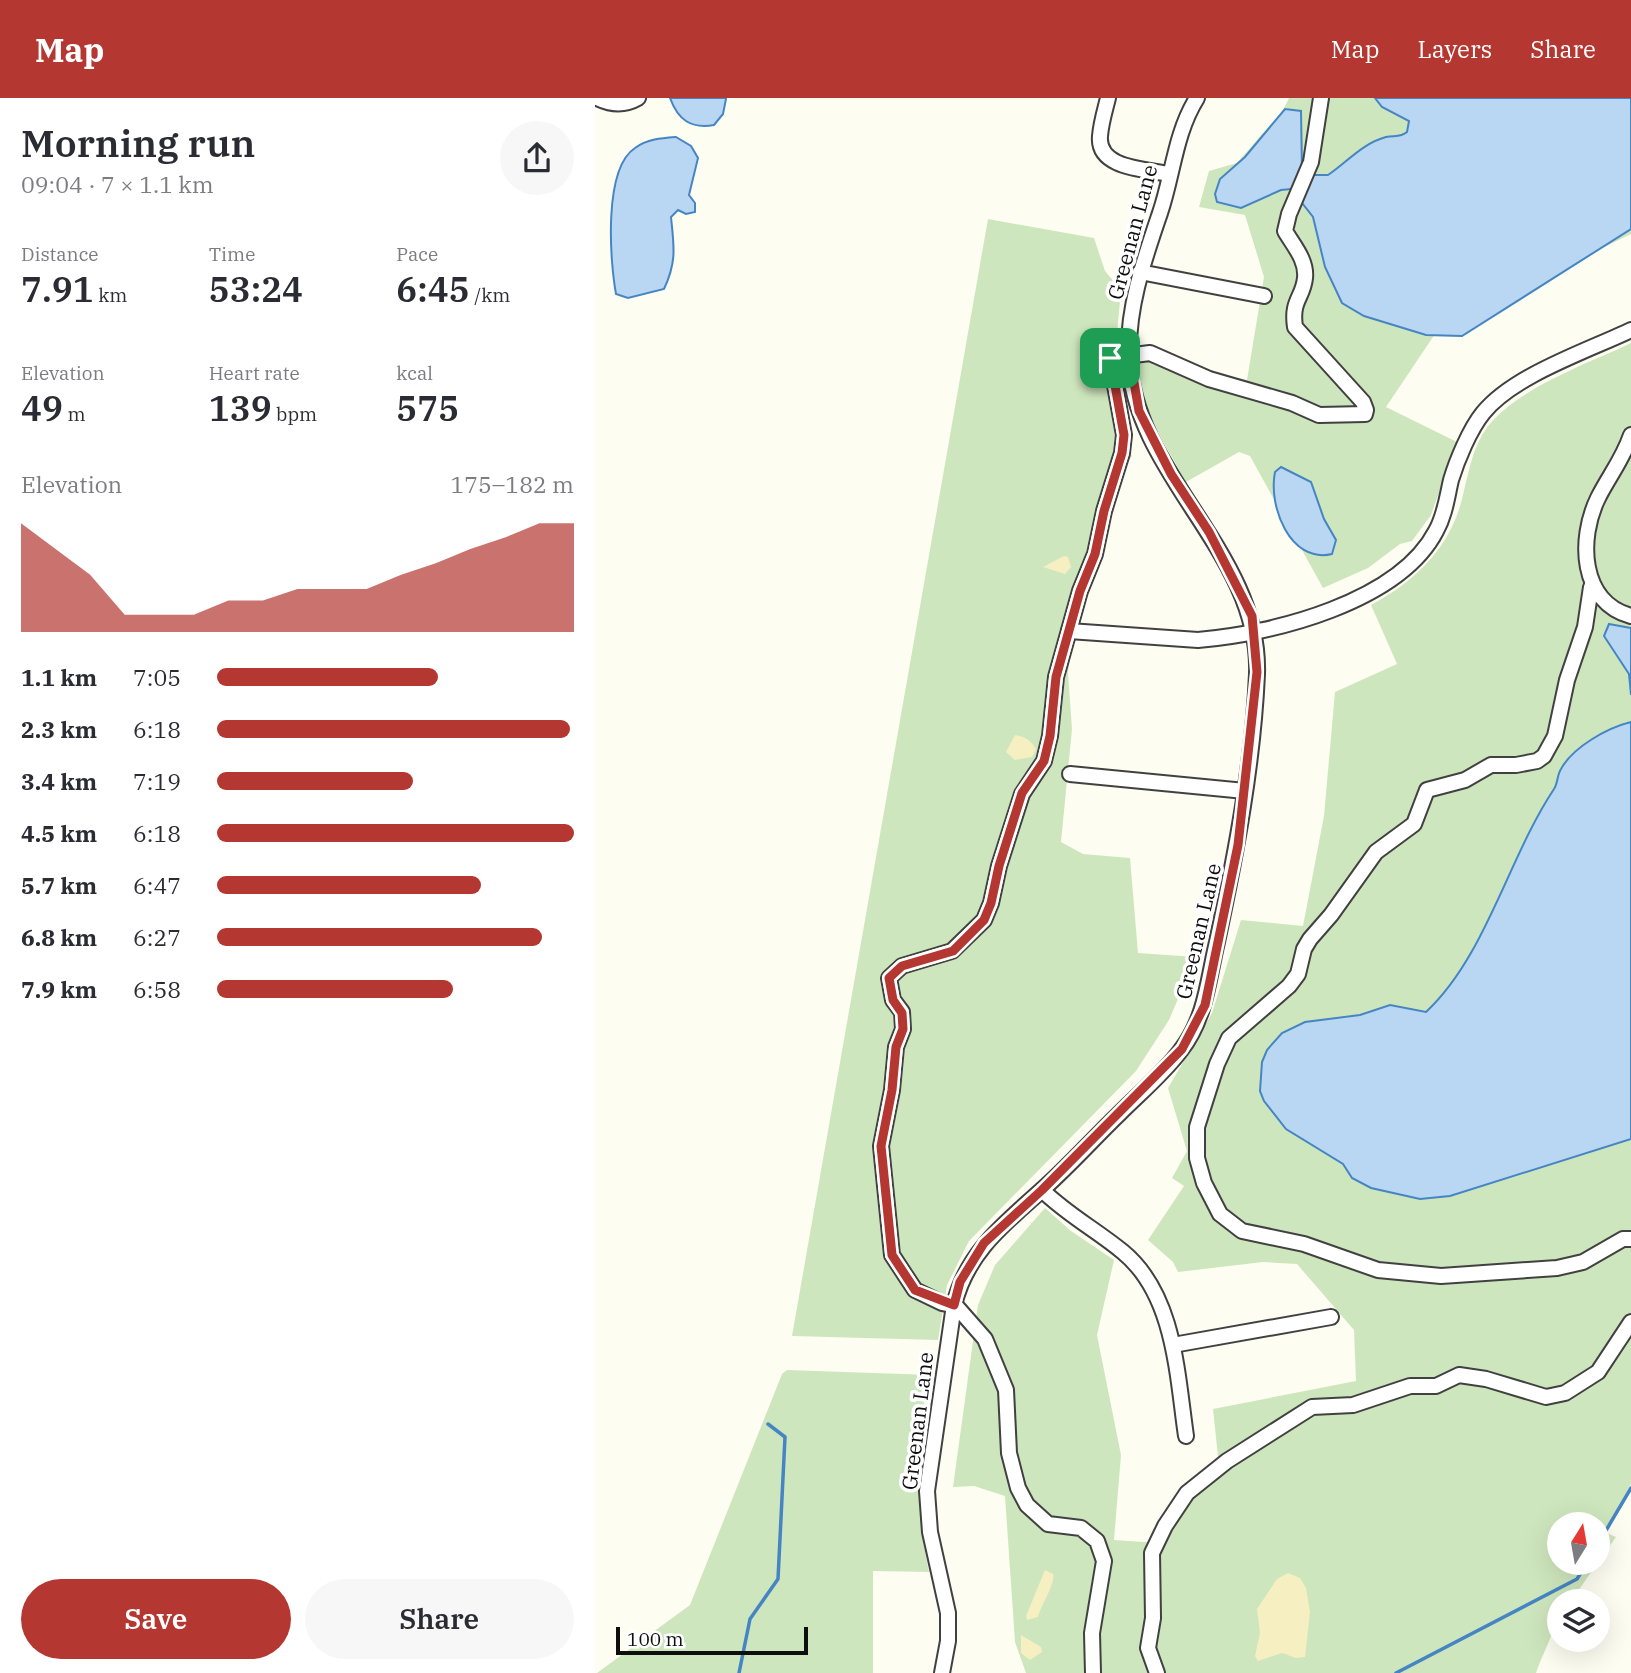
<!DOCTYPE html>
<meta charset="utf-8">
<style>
body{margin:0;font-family:"IBM Plex Serif",serif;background:#f7f7f7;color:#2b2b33;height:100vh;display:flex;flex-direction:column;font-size:26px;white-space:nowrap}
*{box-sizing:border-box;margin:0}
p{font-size:23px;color:#7c7c81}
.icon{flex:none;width:38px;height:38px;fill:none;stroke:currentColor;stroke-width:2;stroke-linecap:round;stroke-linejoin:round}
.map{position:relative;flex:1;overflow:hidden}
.drawer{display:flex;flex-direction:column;background:#fff;width:595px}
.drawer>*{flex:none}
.needle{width:46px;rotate:11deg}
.buttons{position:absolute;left:952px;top:1414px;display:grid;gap:14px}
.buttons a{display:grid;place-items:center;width:63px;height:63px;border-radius:50%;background:#fff;box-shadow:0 7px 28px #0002;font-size:35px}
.scale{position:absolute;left:21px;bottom:18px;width:192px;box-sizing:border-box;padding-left:7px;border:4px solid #0e0e0e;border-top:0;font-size:19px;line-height:24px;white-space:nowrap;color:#0e0e0e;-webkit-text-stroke:5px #fff;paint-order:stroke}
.pin{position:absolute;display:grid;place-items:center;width:60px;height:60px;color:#fff;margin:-30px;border-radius:14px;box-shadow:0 4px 10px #0006}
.round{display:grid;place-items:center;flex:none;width:74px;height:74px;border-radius:37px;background:#f7f7f7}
.head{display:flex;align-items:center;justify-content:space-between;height:119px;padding:0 21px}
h1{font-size:38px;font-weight:600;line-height:52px}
.metrics{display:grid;grid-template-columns:repeat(3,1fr);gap:10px;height:119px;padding:7px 21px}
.metrics div{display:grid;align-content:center}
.metrics b{font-size:35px;font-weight:600}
.metrics small{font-size:19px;font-weight:400}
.metrics p{font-size:19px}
.chart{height:196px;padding:14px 21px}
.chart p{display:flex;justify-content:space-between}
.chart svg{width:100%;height:126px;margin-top:7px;fill:#b43731;opacity:.7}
.primary-button{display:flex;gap:14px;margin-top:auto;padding:14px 21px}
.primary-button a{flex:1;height:80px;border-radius:42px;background:#b43731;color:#fff;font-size:28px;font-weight:600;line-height:80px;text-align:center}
.primary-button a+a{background:#f7f7f7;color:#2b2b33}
ul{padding:0 21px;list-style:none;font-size:23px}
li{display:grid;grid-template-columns:112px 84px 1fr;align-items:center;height:52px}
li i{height:18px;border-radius:9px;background:#b43731}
header{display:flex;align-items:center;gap:42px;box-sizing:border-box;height:98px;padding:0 35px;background:#b43731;color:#fff}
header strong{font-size:33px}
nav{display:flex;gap:38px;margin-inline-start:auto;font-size:24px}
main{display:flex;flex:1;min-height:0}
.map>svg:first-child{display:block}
</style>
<header>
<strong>Map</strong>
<nav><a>Map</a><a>Layers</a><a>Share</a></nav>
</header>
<main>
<section class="drawer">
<div class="head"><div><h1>Morning run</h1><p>09:04 · 7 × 1.1 km</p></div><a class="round"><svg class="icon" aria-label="share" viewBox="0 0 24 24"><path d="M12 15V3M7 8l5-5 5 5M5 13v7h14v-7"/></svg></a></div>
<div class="metrics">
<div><p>Distance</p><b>7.91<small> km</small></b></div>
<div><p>Time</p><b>53:24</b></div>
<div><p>Pace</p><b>6:45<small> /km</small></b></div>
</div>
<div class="metrics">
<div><p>Elevation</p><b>49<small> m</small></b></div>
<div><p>Heart rate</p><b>139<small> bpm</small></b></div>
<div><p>kcal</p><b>575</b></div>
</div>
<div class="chart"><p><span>Elevation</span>175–182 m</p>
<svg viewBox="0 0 160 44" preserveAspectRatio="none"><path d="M0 44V6L10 15L20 24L30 38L40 38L50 38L60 33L70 33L80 29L90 29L100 29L110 24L120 20L130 15L140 11L150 6L160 6V44z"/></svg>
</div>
<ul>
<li><b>1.1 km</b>7:05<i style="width:62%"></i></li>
<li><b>2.3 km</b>6:18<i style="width:99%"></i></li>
<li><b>3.4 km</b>7:19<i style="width:55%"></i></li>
<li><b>4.5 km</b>6:18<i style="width:100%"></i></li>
<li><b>5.7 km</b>6:47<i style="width:74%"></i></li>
<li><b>6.8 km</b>6:27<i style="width:91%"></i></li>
<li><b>7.9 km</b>6:58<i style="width:66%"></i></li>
</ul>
<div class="primary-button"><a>Save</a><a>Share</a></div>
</section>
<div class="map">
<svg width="1036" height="1575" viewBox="0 0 1036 1575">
<rect width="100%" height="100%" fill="#fefdf1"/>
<g fill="#cee6bd" fill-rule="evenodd">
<path d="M694 0H1036V136L844 230 791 309 862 344 836 417 817 443 805 446 773 470 728 490 655 358 644 354 591 384C567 341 540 302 542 251L581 258 597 273 652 282 669 179 650 117 604 109 614 73 642 65 688 12Z"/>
<polygon points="393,121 499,140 510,173 526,192 521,246 533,351 537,358 528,372 519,411 477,540 473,575 477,631 466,744 488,756 535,760 543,855 601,859 574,922 541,973 374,1143 352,1187 343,1242 197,1238"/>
<path d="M1036 245V1386L1009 1434 1021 1439 976 1503H964C964 1527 949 1552 941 1575H431L420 1544 410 1398 379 1388 358 1389 383 1207 400 1167 450 1110 476 1133 519 1162 502 1237 526 1357 519 1442 564 1445 589 1399 624 1368 618 1311 761 1283 759 1232 702 1166 668 1164 583 1174 578 1164 553 1142 589 1088 577 1080 592 1053 573 990 617 915 646 822 708 828 729 718 740 594 802 566 776 507C822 482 856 449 868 397 874 373 878 347 894 327 925 289 992 266 1036 245ZM964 1426H1003V1465H964Z"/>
<path d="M192 1272 337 1277C327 1351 318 1399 334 1474L278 1473V1575H2L95 1507 187 1276Z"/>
</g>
<g fill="#f6efc1">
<polygon points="469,458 473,459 476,469 470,476 448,469"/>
<path d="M420 637C430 639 435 641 441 651L437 659 420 662 411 654Z"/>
<path d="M450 1472 458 1476C461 1485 446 1507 443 1519L432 1522 431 1518Z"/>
<polygon points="693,1475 705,1480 711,1490 715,1514 710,1559 701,1560 687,1555 663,1563 660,1558 665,1535 662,1511 682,1481"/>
<polygon points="426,1537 446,1549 447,1554 435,1562 426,1555"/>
</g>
<g fill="#b9d7f2" stroke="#4685c3" stroke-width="2">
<path d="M75 0H131V1L128 16 119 27C96 31 83 22 75 0Z"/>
<path d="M780 0H1036V131L867 238 831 237 769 218 747 205 730 169 718 119 696 91 686 92 646 110 622 104 620 96 625 81 650 59 690 11 706 13 707 71 719 77H733C752 64 768 45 791 39 799 37 805 40 812 34L814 23 787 9Z"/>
<path d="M81 39 96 48 103 60 94 97 100 105V114L91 116 83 112 76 119C79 149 82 163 69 191L33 200 21 196C15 163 8 71 40 50 52 41 67 40 81 39Z"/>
<path d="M686 369 716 384 729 421 741 442 737 456C695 466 673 408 680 374Z"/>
<polygon points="1014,526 1036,530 1036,597 1034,576 1009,538"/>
<path d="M1036 624V1041L855 1098 825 1101 776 1090 757 1080 748 1066 691 1031 669 1003 665 993 667 964 672 952 687 935 710 924 765 917 795 907 831 914C891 858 913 760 959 691 963 685 962 677 966 671 978 649 1012 630 1036 624Z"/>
</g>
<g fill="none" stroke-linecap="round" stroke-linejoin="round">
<g stroke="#4685c3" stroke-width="3.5">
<polyline points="1003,1446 1036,1390"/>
<polyline points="144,1575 155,1521 183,1481 190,1339 173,1326"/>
<polyline points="801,1575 982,1481 992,1465"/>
</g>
<g stroke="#414141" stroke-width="18">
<g id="minor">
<path d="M2 0C16 7 29 8 43 0"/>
<path d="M513 0C510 12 506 25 505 38 502 71 551 71 574 76"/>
<polyline points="545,174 669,198"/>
<path d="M1036 337C1028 361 1014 378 1003 400 983 441 985 504 1036 518"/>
<polyline points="996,489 990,529 972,582 960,638 949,658 942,663 921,667 896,667 870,682 832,692 819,726 781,754 736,817 715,841 709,851 703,876 694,888 634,940 622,966 602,1029 602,1060 609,1085 625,1116 647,1133 709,1146 783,1172 846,1178 962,1170 988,1164 1028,1141 1036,1141"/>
<path d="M474 533 603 542C678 536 804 504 841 433 850 417 852 399 856 382 862 362 875 331 888 315 919 277 992 253 1036 232"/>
<polyline points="475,676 650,693"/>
<path d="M447 1092C474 1118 500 1131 528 1154 580 1197 582 1277 591 1338"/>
<polyline points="578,1247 736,1219"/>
<path d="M347 1575 353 1543V1515L335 1434 332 1393 359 1207C372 1154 409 1126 448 1091 475 1067 499 1040 525 1015 545 995 569 975 586 952 611 920 613 881 622 844 641 755 658 666 662 576 666 454 539 378 534 260 532 210 549 162 565 115 578 77 580 35 602 0"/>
<path d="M498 1575 497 1535 509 1463 502 1443 486 1430 453 1426 432 1407 423 1390 414 1355 411 1292 390 1241 361 1208 347 1205 320 1192 297 1157 286 1048 297 992 301 949 308 931 307 914 298 902 294 880 307 868 357 853 389 822 396 805 404 768 427 696 449 663 455 638 461 579 485 493 500 456 509 413 527 355 529 337 515 260 555 255 614 281 697 305 724 317 770 316 771 312 768 304 700 229C696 202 708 200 710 180 712 162 698 147 690 133L694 116 716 64 726 0"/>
<polyline points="562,1575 553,1550 558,1520 557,1455 570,1428 592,1395 632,1363 717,1309 758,1307 815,1288 841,1288 864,1277 891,1281 951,1299 970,1295 1003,1274 1036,1224"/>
</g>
</g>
<use href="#minor" stroke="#fff" stroke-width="14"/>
</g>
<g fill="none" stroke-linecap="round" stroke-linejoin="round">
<g stroke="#fff" stroke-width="14">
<polygon id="route" points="534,256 544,313 576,376 614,434 657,518 662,574 643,747 610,907 587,951 447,1092 389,1145 365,1184 359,1207 320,1192 297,1157 286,1048 297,992 301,949 308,931 307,915 298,902 294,880 307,868 358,853 389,822 396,805 404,768 427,695 449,663 455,638 461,579 485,493 500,456 509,413 527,355 529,337 515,260"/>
</g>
<use href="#route" stroke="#b43731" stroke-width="9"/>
</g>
<g text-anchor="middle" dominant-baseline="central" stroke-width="7" stroke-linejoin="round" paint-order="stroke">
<g font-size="21" fill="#0e0e0e" stroke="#fff">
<text transform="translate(537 134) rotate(-75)">Greenan Lane</text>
<text transform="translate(603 833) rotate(-77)">Greenan Lane</text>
<text transform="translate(322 1323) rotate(-83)">Greenan Lane</text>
</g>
</g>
</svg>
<div class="buttons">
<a><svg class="needle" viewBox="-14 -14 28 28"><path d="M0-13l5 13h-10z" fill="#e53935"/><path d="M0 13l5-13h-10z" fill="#7c7c81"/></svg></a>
<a><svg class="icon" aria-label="layers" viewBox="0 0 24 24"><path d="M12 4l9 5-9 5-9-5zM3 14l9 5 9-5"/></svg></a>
</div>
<div class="scale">100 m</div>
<div class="pin" style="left:515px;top:260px;background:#1e9e55"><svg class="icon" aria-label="arrive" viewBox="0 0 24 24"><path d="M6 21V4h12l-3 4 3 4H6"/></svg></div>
</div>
</main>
